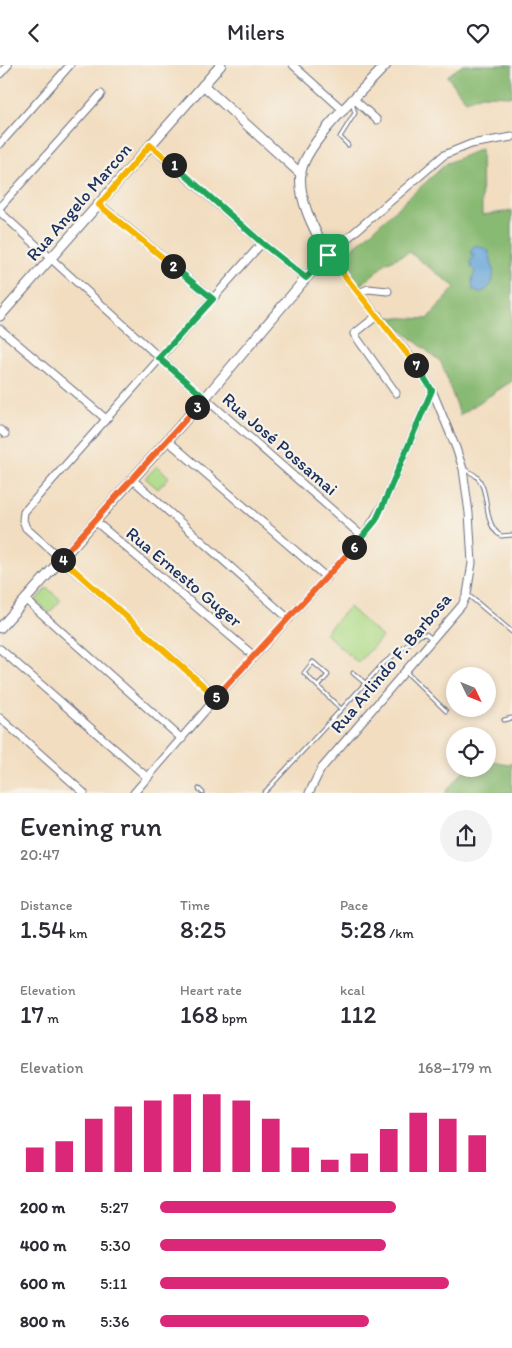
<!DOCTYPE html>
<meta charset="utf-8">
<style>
body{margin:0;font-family:Itim,sans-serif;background:#f2f2f3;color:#2b2b33;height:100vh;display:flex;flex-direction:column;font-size:19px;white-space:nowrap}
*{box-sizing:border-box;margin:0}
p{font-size:16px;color:#7c7c81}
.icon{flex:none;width:28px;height:28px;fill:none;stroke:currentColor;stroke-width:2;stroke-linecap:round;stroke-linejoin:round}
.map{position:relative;height:728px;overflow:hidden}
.details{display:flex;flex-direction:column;background:#fff;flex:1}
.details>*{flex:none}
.needle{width:32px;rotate:133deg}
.tools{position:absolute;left:446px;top:602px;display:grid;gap:10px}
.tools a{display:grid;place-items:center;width:50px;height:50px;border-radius:50%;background:#fff;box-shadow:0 2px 8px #0003;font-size:25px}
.pin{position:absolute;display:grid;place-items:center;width:42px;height:42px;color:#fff;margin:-21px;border-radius:10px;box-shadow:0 2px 8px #0006}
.km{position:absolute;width:25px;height:25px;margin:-12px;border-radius:50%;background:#222;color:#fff;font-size:14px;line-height:25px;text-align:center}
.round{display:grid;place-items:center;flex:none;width:52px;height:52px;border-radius:26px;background:#f2f2f3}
.summary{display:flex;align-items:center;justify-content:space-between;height:85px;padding:0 20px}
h1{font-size:28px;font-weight:600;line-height:38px}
.figures{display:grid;grid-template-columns:repeat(3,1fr);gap:8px;height:85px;padding:5px 20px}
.figures div{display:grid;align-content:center}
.figures b{font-size:25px;font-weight:600}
.figures small{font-size:14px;font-weight:400}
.figures p{font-size:14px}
.chart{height:140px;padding:10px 20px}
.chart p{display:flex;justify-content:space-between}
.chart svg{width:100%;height:90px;margin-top:5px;stroke:#db2777;stroke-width:6}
ul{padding:0 20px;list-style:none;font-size:16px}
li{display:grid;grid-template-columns:80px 60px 1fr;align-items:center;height:38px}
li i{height:12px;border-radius:6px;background:#db2777}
header{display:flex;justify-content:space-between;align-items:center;height:65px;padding:0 20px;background:#fff;font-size:22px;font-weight:600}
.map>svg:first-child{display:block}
</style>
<header><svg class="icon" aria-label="back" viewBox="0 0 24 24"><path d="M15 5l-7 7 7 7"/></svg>Milers<svg class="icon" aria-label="heart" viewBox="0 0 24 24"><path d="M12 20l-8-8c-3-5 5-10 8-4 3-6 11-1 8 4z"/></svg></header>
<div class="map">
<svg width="512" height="728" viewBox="0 0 512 728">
<rect width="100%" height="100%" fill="#f7f3e8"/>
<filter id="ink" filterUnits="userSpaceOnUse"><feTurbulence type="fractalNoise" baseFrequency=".02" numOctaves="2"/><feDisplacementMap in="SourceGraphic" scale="10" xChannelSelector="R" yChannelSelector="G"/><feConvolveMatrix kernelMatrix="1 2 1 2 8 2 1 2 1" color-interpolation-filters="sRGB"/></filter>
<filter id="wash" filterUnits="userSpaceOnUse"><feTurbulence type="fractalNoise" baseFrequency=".0096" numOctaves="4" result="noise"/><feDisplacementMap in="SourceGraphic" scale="20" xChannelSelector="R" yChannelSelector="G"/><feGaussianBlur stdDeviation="1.12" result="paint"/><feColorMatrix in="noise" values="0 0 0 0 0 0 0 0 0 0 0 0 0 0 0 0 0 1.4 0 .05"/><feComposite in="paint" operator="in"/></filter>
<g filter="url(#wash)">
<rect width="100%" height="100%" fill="#f2ddc0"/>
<g fill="#acda86" stroke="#648472">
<polygon points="157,401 169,412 158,424 145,413"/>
<polygon points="47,523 61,535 49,548 36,535"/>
<polygon points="349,542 382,572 358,598 325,568"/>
</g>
<g fill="#89ba73" stroke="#527468">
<polygon points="463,0 512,0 512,31 482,30 466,36 447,11"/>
<polygon points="481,84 482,150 512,146 512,316 460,350 441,297 385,252 428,254 455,222 409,187 386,198 360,221 341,194 447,98"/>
<polygon points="488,696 509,700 512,698 512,728 445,728 465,704 488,704"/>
</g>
<path fill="#67a6d9" stroke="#416a9c" d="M476 180 488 185C493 201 500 220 480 228L473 225 472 215 475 206 472 203 470 197 474 190H470L471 185Z"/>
</g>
<g filter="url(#ink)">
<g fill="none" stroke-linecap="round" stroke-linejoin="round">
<g stroke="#666c80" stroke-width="5">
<g id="service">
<polyline points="348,80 340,72 355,48 352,38"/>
<path d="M463 404C468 406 474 409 477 412 491 428 482 459 501 471L512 470"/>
<polyline points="467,529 512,567"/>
<polyline points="405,606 446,646"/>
<polyline points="353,608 365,618"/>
<polyline points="318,621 328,610 313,597 304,608 341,644"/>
<polyline points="504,655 512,653"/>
<polyline points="199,724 203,728"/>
<polyline points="264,728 384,598 420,570 426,569 432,574"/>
</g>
</g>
<g stroke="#666c80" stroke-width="9">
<g id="minor">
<polyline points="293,0 344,46"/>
<polyline points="0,9 8,0"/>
<polyline points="355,35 377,55"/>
<polyline points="0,79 70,0"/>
<polyline points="150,80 262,178 306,213"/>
<polyline points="99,139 213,234"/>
<polyline points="0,142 101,29"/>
<polyline points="0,147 173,305 363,472"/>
<polyline points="359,228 368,224 388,226"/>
<polyline points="378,250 354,269 396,328"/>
<polyline points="0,264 106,354"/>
<polyline points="0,365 5,369"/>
<polyline points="167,375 327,513"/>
<polyline points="132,414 289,554"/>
<polyline points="95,456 254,591"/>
<polyline points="25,534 182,674"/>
<polyline points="0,584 148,713"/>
<polyline points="217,632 26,463 23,455 24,447 262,178"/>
<polyline points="0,653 84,728"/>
<polyline points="134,728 217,632 363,472 383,440 432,325"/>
<polyline points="309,728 321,704 462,540 467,529 472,498 469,448 463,404 456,383 432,325 413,295 328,190 444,90 471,79 512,72"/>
</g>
</g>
<g stroke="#666c80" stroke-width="11">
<g id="tertiary">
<polyline points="203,20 301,109"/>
<polyline points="0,251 221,0"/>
<path d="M0 563 205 333 306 213 328 190C316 168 297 135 301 107 306 77 364 24 386 0"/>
</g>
</g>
<use href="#service" stroke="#fff" stroke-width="3"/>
<use href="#minor" stroke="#fff" stroke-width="7"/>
<use href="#tertiary" stroke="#fff" stroke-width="9"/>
</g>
</g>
<g fill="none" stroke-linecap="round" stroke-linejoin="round" filter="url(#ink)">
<g stroke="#fff" stroke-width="10">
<polyline id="split-1" points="174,100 262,178 306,213 328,190"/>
</g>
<g stroke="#fff" stroke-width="10">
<polyline id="split-2" points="173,201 99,140 150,80 174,100"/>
</g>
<g stroke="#fff" stroke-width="10">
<polyline id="split-3" points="173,201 213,234 159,293 205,333 197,342"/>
</g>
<g stroke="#fff" stroke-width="10">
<polyline id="split-4" points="63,495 61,493 197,342"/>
</g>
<g stroke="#fff" stroke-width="10">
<polyline id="split-5" points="63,495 216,632"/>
</g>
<g stroke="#fff" stroke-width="10">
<polyline id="split-6" points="216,632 354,482"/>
</g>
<g stroke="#fff" stroke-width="10">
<polyline id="split-7" points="354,482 376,455 383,440 432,325 416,300"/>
</g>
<g stroke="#fff" stroke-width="10">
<polyline id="split-8" points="328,190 416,300"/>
</g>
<use href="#split-1" stroke="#22a559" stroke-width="6"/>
<use href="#split-2" stroke="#f5b400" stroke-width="6"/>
<use href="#split-3" stroke="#22a559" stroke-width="6"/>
<use href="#split-4" stroke="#f0652b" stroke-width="6"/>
<use href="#split-5" stroke="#f5b400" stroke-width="6"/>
<use href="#split-6" stroke="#f0652b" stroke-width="6"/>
<use href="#split-7" stroke="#22a559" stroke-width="6"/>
<use href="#split-8" stroke="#f5b400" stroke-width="6"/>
</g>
<g text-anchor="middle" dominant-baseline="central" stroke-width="4.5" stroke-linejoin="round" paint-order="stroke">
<g font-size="18" fill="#1b2f5e" stroke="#f7f3e8">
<text transform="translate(79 137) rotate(-49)">Rua Angelo Marcon</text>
<text transform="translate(280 379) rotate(41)">Rua José Possamai</text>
<text transform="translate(184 512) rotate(40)">Rua Ernesto Guger</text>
<text transform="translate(391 598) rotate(-50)">Rua Arlindo F. Barbosa</text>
</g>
</g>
</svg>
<div class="tools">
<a><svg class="needle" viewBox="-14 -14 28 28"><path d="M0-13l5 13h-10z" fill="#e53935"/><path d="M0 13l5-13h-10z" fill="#7c7c81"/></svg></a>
<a><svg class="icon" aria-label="locate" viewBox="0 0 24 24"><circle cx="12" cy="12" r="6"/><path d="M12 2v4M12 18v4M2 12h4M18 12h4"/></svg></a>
</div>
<div class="pin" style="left:328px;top:190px;background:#1e9e55"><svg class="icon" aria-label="arrive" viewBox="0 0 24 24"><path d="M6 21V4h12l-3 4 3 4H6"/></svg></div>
<b class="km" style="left:174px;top:100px">1</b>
<b class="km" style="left:173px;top:201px">2</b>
<b class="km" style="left:197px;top:342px">3</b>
<b class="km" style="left:63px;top:495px">4</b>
<b class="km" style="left:216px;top:632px">5</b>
<b class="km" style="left:354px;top:482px">6</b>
<b class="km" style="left:416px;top:300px">7</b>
</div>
<section class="details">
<div class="summary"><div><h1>Evening run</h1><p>20:47</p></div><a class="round"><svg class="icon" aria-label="share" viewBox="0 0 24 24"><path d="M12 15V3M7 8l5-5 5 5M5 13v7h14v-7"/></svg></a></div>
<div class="figures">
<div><p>Distance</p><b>1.54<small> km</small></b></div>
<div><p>Time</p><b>8:25</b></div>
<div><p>Pace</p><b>5:28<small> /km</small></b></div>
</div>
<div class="figures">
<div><p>Elevation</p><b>17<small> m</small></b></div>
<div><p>Heart rate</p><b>168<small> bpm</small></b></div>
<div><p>kcal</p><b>112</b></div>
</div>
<div class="chart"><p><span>Elevation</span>168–179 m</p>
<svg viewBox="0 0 160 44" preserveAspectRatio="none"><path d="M5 44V32M15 44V29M25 44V18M35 44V12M45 44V9M55 44V6M65 44V6M75 44V9M85 44V18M95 44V32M105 44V38M115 44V35M125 44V23M135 44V15M145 44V18M155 44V26"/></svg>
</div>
<ul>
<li><b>200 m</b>5:27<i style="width:71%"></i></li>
<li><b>400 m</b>5:30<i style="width:68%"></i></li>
<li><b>600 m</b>5:11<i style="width:87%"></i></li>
<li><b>800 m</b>5:36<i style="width:63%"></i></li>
</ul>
</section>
